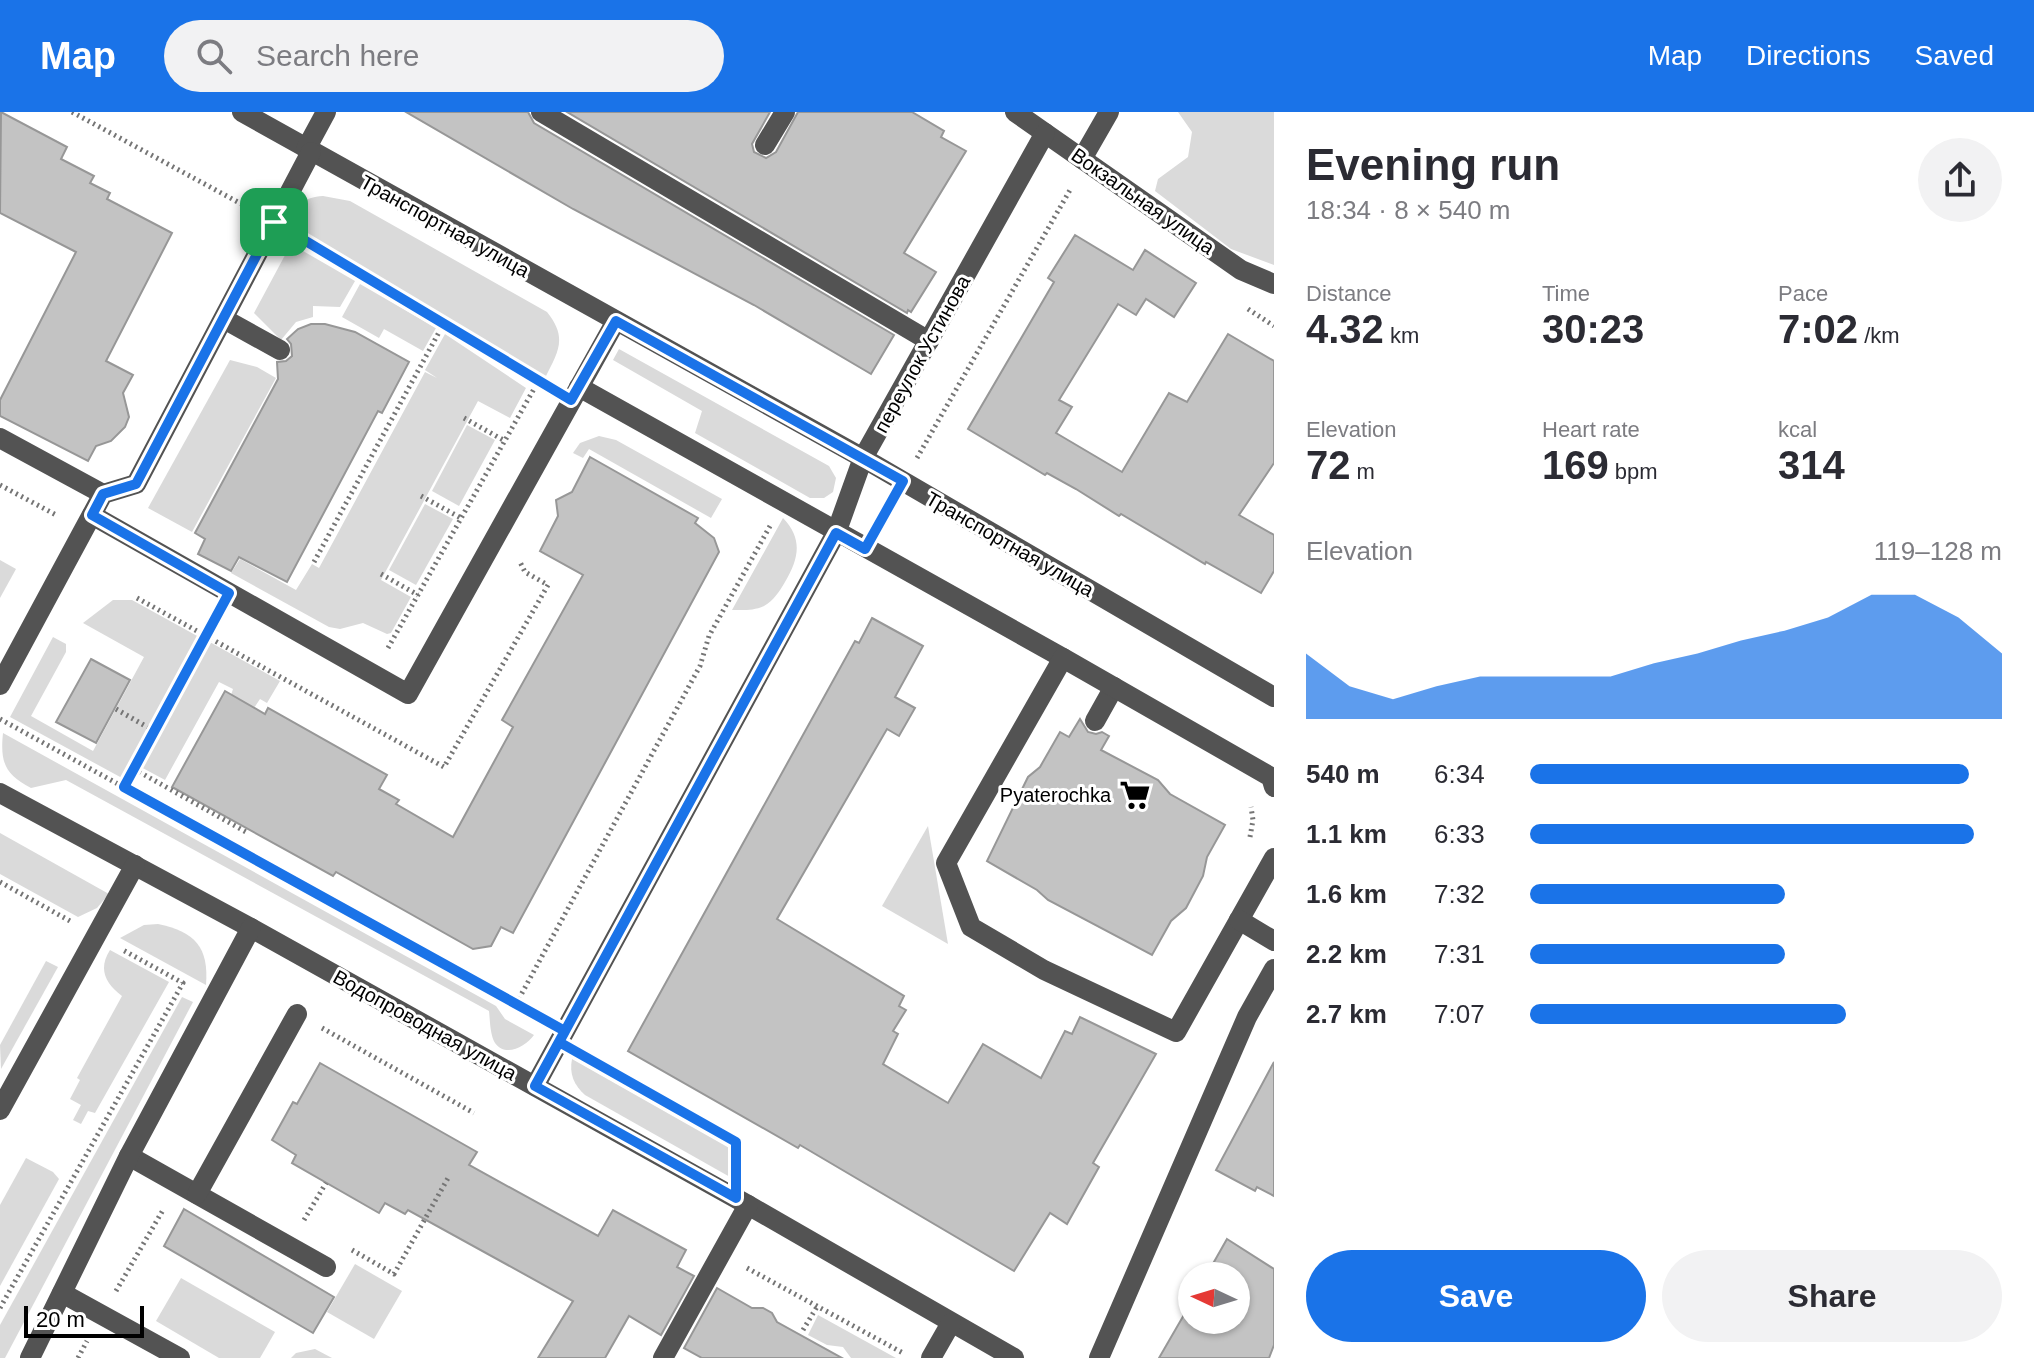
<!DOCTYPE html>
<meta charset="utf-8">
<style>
body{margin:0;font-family:Helvetica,sans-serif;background:#f2f2f3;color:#2b2b33;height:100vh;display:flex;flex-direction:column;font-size:30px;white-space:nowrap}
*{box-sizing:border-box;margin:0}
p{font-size:26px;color:#7c7c81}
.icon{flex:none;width:44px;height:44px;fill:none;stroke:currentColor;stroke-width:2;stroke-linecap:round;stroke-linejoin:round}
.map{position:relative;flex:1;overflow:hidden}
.side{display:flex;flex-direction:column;background:#fff;width:760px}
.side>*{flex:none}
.needle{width:52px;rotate:274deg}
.tools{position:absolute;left:1178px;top:1150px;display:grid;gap:16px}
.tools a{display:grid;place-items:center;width:72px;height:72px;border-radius:50%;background:#fff;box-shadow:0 2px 6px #0004;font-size:40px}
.scale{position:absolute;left:24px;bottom:20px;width:120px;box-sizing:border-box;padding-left:8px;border:4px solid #000;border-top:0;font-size:22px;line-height:28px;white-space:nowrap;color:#000;-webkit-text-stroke:6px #fff;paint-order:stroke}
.pin{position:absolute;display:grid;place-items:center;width:68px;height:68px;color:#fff;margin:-34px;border-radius:16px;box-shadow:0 4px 12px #0006}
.round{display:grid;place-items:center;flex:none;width:84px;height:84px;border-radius:42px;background:#f2f2f3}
.summary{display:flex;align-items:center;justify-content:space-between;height:136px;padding:0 32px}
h1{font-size:44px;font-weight:600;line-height:60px}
.stats{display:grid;grid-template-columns:repeat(3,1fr);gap:12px;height:136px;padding:8px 32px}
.stats div{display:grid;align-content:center}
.stats b{font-size:40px;font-weight:600}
.stats small{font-size:22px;font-weight:400}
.stats p{font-size:22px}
.chart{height:224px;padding:16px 32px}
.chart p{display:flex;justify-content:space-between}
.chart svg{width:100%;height:144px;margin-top:8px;fill:#1a73e8;opacity:.7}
.button{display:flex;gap:16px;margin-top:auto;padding:16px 32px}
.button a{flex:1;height:92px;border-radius:48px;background:#1a73e8;color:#fff;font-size:32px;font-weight:600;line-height:92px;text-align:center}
.button a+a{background:#f2f2f3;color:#2b2b33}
ul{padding:0 32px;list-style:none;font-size:26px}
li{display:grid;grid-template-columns:128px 96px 1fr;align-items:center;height:60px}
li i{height:20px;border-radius:10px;background:#1a73e8}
header{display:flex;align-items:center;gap:48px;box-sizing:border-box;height:112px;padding:0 40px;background:#1a73e8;color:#fff}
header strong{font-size:38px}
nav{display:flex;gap:44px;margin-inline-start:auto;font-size:28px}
.search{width:560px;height:72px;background:#f2f2f3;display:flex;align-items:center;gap:20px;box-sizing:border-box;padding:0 28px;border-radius:44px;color:#7c7c81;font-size:30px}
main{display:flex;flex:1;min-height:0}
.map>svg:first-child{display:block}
</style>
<header>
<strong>Map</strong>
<div class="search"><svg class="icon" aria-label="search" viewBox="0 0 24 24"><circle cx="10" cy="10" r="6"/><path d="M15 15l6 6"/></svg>Search here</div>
<nav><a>Map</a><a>Directions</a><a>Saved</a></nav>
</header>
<main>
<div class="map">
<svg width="1274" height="1246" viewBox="0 0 1274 1246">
<rect width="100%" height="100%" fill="#fff"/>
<g fill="#dadada">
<polygon points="1178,0 1274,0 1274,153 1231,137 1155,79 1158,67 1188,45 1192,20"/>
<path d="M323 84 350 89 547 200C568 226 558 240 545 266L288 111C296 94 303 85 323 84Z"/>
<polygon points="291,132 355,169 340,195 313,194 313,205 296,210 281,228 254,201"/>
<polygon points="360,172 436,216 423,239 384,217 379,226 342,205"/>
<polygon points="445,222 526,276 510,306 478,289 381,468 411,485 391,521 387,522 363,511 340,517 329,515 231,461 240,447 296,478 312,452 319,456 425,260 437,266 425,258"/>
<polygon points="619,237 829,354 836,366 833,380 824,386 810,386 695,321 702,299 613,248"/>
<polygon points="230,248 257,255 276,266 192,420 148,396"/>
<polygon points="467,313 495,328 459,394 432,379"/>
<polygon points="599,324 616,328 722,387 711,406 589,337 583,346 573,341 580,331"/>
<polygon points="425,392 453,407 416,473 389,458"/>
<path d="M783 406C803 427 799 446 785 470 779 480 774 488 764 494 753 499 743 498 732 498Z"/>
<polygon points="0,448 16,457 0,486"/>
<polygon points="113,488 132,488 199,525 122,666 10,605 53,525 66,532 66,540 31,604 93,639 144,545 83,511"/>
<polygon points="208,529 280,569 267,591 260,587 254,596 231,583 233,577 219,570 165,668 139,654"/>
<path d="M3 621 496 894 505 907 534 923C526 934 506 946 495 931 490 923 490 908 489 899L66 668 31 676C5 662 0 651 3 621Z"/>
<polygon points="928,714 948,832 882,794"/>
<polygon points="0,721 109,782 97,796 78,805 0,762"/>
<path d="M158 812C195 820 209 835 206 873L120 826 144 813Z"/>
<path d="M110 838 169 870 95 1001 88 999 81 1012 73 1008 81 993 70 987 80 968 77 966 122 884C105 871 98 857 110 838Z"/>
<polygon points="46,849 58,855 1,957 0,933"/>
<polygon points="182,885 193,890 5,1246 0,1246 0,1213"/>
<path d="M572 947 731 1037 730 1065 585 983C574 973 569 962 572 947Z"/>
<polygon points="26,1046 53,1060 59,1067 0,1174 0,1093"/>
<polygon points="355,1152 402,1179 374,1227 327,1200"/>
<polygon points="181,1166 275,1220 260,1246 219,1246 156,1209"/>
<polygon points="818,1203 896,1246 851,1246 843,1235 827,1233 808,1223"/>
<polygon points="315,1237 332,1246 291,1246 296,1241"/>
</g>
<g fill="#c3c3c3" stroke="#979797" stroke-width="2">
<polygon points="1,0 67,35 61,47 94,64 90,71 110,81 107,87 172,121 106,249 133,263 123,281 129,305 125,315 111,329 96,334 88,349 0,304 0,288 76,140 0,101"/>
<polygon points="406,0 528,0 534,11 894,223 871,262 754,193 573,97"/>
<polygon points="567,0 770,0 752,32 754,40 766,46 776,40 798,0 912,0 944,19 941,25 966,39 904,141 936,160 911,200 908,198 907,201"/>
<polygon points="1075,123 1133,158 1145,138 1196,171 1174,205 1146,187 1136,203 1118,192 1059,288 1072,295 1056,321 1122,360 1169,281 1187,290 1228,222 1274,249 1274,351 1239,403 1274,423 1274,459 1261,481 1206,450 1205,452 1121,402 1119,404 1076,377 1047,361 1045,363 968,317 1054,170 1048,166"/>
<polygon points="311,212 325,212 355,220 409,250 382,301 378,299 287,470 239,445 231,459 198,442 205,427 195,421 278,267 277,250 286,249 292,244 291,232 287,227 298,217"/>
<polygon points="590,345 698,406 695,411 714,426 719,440 513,821 501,815 491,834 473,837 336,760 333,764 172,675 225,579 265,602 268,596 387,663 379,677 399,688 396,692 453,725 513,615 502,608 583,463 540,439 558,404 556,388 572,380"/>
<polygon points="872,506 923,534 895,585 915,596 899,624 887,617 777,807 904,884 899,894 906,898 893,919 898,922 883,952 948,991 983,932 1041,966 1065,919 1072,922 1080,905 1156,942 1093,1051 1099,1055 1067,1112 1050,1101 1014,1159 800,1033 798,1036 628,939 855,529 859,531"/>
<polygon points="91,547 130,568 96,631 56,610"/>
<polygon points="1080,607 1088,620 1096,622 1102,620 1109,624 1101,638 1158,668 1170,682 1225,713 1207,745 1203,764 1186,796 1171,809 1152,843 1048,788 1037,778 987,749 1028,665 1040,655 1060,620 1069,625"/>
<polygon points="1274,950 1274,1084 1257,1075 1255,1079 1216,1058"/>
<polygon points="320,951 477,1040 469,1053 598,1124 613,1098 686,1138 677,1155 694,1164 661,1223 629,1204 605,1246 538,1246 573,1189 408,1098 405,1102 385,1091 379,1101 292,1051 296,1043 272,1028 293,990 297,992"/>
<polygon points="184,1097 334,1185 313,1221 164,1134"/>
<polygon points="1227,1127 1274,1157 1274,1233 1269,1246 1159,1246 1192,1189 1192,1208 1236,1208 1236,1164 1206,1164"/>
<polygon points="717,1176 752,1196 763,1196 772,1201 777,1210 842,1246 702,1246 684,1236"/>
</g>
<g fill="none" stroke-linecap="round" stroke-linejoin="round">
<g stroke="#757575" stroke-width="5" stroke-dasharray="2 4" stroke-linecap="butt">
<polyline points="72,0 247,95"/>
<polyline points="301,126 546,273"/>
<polyline points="1248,197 1274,214"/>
<polyline points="464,306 505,329"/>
<polyline points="917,346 1070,78"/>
<polyline points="0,373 58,404"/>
<polyline points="421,384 461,406"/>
<polyline points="314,450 444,211"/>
<polyline points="381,462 418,483"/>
<polyline points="137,486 444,655 548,473 525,460 519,448"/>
<polyline points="388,536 539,268"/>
<polyline points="116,597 154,619"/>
<polyline points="0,607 539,904"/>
<polyline points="134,657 246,720"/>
<polyline points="124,675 215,507"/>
<polyline points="1250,725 1253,708 1251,695"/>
<polyline points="0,770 70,809"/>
<polyline points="516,892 700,554 709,524 770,414"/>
<polyline points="322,916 474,1001"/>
<polyline points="584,944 736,1030 736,1053"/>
<polyline points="304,1108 326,1071"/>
<polyline points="352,1138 394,1162 448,1066"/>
<polyline points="747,1156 903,1241"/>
<polyline points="116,1179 163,1098"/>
<polyline points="0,1196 183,871 121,837"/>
<polyline points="803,1218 818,1193"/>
<polyline points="78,1246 87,1229"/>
</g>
<g stroke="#535353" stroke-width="20">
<polyline points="242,0 863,346 1274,585"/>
<polyline points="541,0 929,229"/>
<polyline points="1015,0 1241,158 1274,172"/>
<polyline points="765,33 785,0"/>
<polyline points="306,37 326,0"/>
<polyline points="1082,47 1109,0"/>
<polyline points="224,207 280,238"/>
<polyline points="579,275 1063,546"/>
<polyline points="0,326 103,382"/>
<polyline points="92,403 408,582 616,209"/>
<polyline points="0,573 103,382 136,372 311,40"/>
<polyline points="1095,609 1114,575"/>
<polyline points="1274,675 1271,665 1063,546 946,751 971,815 1044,858 1176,920 1274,746"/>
<polyline points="0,681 251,816 748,1093 1014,1246"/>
<polyline points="1239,808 1274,829"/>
<polyline points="535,974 836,421 863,346 1045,21"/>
<polyline points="0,998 135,753"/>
<polyline points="129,1044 326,1155"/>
<polyline points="197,1082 297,902"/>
<polyline points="62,1181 180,1246"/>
<polyline points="30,1246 129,1044 251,816"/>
<polyline points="663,1246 748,1093"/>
<polyline points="931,1246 951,1211"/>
<polyline points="1099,1246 1247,905 1274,857"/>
</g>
</g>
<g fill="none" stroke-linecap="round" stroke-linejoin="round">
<g stroke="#fff" stroke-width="16">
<polyline id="route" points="274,110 136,372 103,382 92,403 229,481 124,675 565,919 559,930 736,1030 736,1086 535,974 559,930 836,421 865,437 903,369 616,209 571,288 274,110"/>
</g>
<use href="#route" stroke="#1a73e8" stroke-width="10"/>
</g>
<defs>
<g id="supermarket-bare" transform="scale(2.4)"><path d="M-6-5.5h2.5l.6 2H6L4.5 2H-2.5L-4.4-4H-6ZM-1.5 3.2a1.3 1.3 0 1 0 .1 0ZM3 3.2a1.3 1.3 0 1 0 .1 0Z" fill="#000" stroke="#fff" stroke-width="2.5" paint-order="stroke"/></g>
</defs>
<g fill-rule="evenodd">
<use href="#supermarket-bare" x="1135" y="683"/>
</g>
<g text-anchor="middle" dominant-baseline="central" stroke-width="6" stroke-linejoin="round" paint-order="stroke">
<g font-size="20" fill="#000" stroke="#fff">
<text transform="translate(1143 89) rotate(35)">Вокзальная улица</text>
<text transform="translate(445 114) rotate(29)">Транспортная улица</text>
<text transform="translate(922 242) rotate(-61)">переулок Устинова</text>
<text transform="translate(1010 432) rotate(30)">Транспортная улица</text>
<text transform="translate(425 913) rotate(29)">Водопроводная улица</text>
</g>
<g font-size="20" fill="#000" stroke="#fff" text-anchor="end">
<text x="1111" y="683">Pyaterochka</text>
</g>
</g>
</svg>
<div class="tools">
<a><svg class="needle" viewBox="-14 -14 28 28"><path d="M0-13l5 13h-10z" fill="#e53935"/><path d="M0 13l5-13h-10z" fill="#7c7c81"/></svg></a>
</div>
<div class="scale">20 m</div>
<div class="pin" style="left:274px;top:110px;background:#1e9e55"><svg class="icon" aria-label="arrive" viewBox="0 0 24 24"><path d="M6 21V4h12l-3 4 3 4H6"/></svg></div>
</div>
<section class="side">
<div class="summary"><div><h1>Evening run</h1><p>18:34 · 8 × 540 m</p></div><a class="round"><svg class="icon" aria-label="share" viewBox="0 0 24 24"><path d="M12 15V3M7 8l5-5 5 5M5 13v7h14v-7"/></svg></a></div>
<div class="stats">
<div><p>Distance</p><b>4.32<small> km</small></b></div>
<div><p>Time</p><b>30:23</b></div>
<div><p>Pace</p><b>7:02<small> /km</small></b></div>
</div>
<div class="stats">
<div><p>Elevation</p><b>72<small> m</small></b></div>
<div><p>Heart rate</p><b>169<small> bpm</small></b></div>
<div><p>kcal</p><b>314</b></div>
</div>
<div class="chart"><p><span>Elevation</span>119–128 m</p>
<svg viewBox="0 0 160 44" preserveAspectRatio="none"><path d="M0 44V24L10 34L20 38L30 34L40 31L50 31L60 31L70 31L80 27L90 24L100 20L110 17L120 13L130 6L140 6L150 13L160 24V44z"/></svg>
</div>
<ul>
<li><b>540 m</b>6:34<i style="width:93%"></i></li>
<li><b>1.1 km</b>6:33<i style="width:94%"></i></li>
<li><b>1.6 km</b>7:32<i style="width:54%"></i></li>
<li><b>2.2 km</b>7:31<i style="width:54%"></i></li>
<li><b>2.7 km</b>7:07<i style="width:67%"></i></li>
</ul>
<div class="button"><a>Save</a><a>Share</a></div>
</section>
</main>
